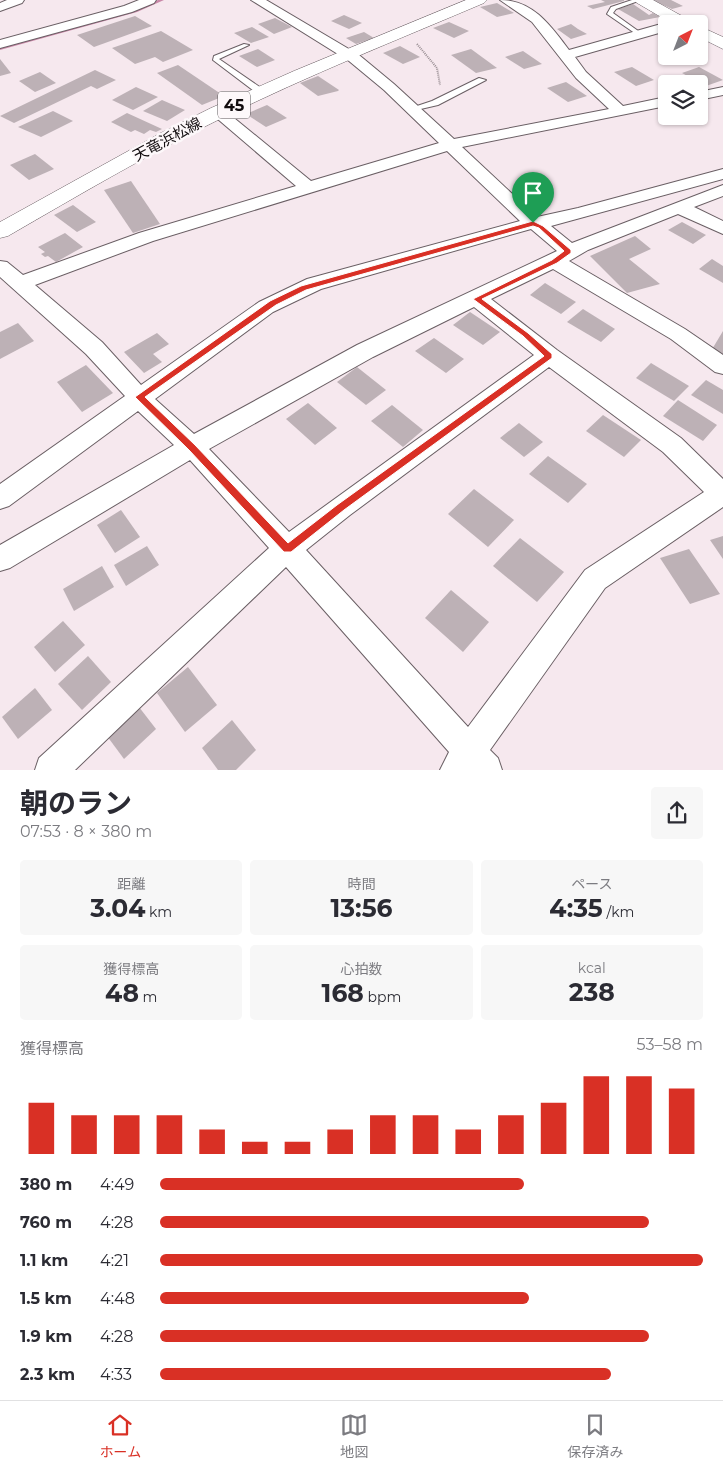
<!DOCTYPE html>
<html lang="ja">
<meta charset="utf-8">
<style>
body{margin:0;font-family:Montserrat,"Noto Sans JP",sans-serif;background:#f7f7f7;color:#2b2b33;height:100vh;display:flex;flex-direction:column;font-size:19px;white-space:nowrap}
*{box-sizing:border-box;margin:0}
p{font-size:16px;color:#7c7c81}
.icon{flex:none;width:28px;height:28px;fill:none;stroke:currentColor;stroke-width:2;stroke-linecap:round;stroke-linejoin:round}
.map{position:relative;height:770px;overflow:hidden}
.drawer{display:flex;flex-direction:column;background:#fff;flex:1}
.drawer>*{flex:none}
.needle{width:32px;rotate:42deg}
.tools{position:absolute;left:658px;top:15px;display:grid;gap:10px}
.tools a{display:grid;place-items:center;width:50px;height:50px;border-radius:5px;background:#fff;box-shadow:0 1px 4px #0004;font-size:25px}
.pin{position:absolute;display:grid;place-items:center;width:42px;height:42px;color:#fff;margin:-51px -21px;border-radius:50% 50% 50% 0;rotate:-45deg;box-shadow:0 0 5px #0007}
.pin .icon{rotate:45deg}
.round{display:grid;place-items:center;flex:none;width:52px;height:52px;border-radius:5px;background:#f7f7f7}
.headline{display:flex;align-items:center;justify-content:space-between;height:85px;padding:0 20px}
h1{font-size:28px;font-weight:700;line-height:38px}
.stats{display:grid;grid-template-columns:repeat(3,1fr);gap:8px;height:85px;padding:5px 20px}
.stats div{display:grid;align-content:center;border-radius:5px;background:#f7f7f7;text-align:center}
.stats b{font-size:25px;font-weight:700}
.stats small{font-size:14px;font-weight:400}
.stats p{font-size:14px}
.chart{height:140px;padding:10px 20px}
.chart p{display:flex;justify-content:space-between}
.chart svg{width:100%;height:90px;margin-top:5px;stroke:#d93025;stroke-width:6}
ul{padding:0 20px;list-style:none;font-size:16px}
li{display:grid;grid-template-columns:80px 60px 1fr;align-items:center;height:38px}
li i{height:12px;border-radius:6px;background:#d93025}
.tab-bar{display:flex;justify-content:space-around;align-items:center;height:70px;border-top:1px solid #e1e1e2;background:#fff;font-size:14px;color:#7c7c81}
.tab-bar a{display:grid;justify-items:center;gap:2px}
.tab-bar .selected{color:#d93025}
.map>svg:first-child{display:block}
</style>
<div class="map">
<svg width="723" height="770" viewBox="0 0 723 770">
<rect width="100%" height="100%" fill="#f6e8ee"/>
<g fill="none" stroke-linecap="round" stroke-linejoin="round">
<polygon fill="#c988a8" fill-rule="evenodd" points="158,0 164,0 137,12 0,50 0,48 135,10"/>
</g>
<g fill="#bdb1b6">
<polygon points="601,0 624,0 624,1 593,9 587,6 605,2"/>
<polygon points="652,0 671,0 683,6 672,9"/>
<polygon points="497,3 514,13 497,17 480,7"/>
<polygon points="633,4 649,15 653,13 660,17 639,21 618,9"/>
<polygon points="344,15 362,23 349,29 331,21"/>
<polygon points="135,16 152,26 94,47 77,35"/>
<polygon points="275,18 292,27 274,34 258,24"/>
<polygon points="449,22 469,31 454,38 433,28"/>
<polygon points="571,24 578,29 587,34 571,39 557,29"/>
<polygon points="252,27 269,37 251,43 234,33"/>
<polygon points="161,31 193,50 163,62 155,57 135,64 112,48"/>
<polygon points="364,32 374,38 356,44 346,38"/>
<polygon points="400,46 420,57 403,64 383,53"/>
<polygon points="258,49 275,60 257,67 239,56"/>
<polygon points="471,49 497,68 476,73 451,55"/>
<polygon points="523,51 542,64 524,69 505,57"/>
<polygon points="0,59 11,73 0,76"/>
<polygon points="178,65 224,96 202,105 157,73"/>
<polygon points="632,67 654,80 636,86 614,72"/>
<polygon points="699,67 723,80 706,86 682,73"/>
<polygon points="95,70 116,80 97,89 91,86 14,123 0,116"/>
<polygon points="40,72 56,83 35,92 19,81"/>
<polygon points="318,76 339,90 338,91 318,96 300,83"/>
<polygon points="566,82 587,96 568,102 547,88"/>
<polygon points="136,87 158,97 133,110 112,100"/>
<polygon points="162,100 185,110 167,121 143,111"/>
<polygon points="267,105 287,118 266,127 246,114"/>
<polygon points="53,111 73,121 41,137 18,127"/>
<polygon points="127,113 162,129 156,132 150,130 144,134 135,130 131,132 111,122"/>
<polygon points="35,154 54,169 29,180 10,165"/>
<polygon points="131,181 160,224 133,233 104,190"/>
<polygon points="73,205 96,222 77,232 54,215"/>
<polygon points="682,222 706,235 693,244 668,230"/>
<polygon points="65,233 83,247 56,262 48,256 45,257 41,254 45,252 38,247"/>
<polygon points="635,236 651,249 629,259 660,284 627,293 590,256"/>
<polygon points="712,259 723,266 723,283 699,269"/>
<polygon points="545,283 576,302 561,314 530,295"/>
<polygon points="583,309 615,329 601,342 567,322"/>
<polygon points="470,312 500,332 483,345 453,325"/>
<polygon points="18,323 34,341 0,359 0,332"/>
<polygon points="723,331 723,357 711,351"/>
<polygon points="157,333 169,344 153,354 162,362 144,373 124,352"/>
<polygon points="434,338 464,359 446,373 415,351"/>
<polygon points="651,363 689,386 674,401 636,378"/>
<polygon points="86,365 113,393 82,412 57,382"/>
<polygon points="357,367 386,390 366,405 337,382"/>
<polygon points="706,380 723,390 723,414 691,395"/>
<polygon points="678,400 717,425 703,441 663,416"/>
<polygon points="308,403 337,428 315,445 286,419"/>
<polygon points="392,405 423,430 403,447 371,421"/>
<polygon points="603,415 641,440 624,457 586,431"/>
<polygon points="519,423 543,442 524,457 500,438"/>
<polygon points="548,456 587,484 568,503 529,474"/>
<polygon points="474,489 514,520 488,547 448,514"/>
<polygon points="121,510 140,537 115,553 97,525"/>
<polygon points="723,536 723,559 710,540"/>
<polygon points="520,538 564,572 537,602 493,566"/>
<polygon points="147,546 159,565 126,586 114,565"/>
<polygon points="689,549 720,594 690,604 660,558"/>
<polygon points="102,566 114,587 74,611 63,589"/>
<polygon points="451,590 489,622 463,652 425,618"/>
<polygon points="63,621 85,645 55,672 34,647"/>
<polygon points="88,656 111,682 82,710 58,684"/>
<polygon points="188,667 217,705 185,732 157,693"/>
<polygon points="35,688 52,710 18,739 2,717"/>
<polygon points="139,707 156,729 124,759 107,736"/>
<polygon points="232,720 256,750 236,770 218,770 202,748"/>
</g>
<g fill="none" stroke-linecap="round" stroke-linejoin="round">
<g stroke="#6a5f64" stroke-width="2">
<g id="lane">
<polygon points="632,0 641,0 616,9 613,13 641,33 642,34 639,36 607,14 611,7"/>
<polygon points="244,44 249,45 219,59 264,90 264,94 258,94 213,60 214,56"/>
<polygon points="479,78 486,80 438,105 412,111 408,109 432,101"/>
</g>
</g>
<g stroke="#6a5f64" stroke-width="2">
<g id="street">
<polygon points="7,0 24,0 22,3 0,11 0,3"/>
<polygon points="139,0 156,0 154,3 132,12 0,48 0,40 124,6"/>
<path d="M251 0H266L359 55 394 84 454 139 609 109 576 78 532 22 500 0C533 0 551 26 569 50L661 24H669H666V31L575 57 586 72 623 106 666 97V106L462 147 537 217 578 208 723 169V179L551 226 572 243 723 185V196L694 207 723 221V234L678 214 588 250 569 261 685 329 723 355V374L715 372 671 339 553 269 491 299 557 350 681 438 723 479V507L605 588 490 750 498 758 502 770H440L449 752 286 567 75 770H35L39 758 269 548 190 460 10 568 0 571V545L174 445 138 411 9 506 0 509V484L125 396 86 354 0 277V261L7 262 23 275 139 233 296 186 213 115 210 112 213 109H223L311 181 439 143 384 90 349 61ZM447 151 520 221 307 279 259 302 141 385 102 342 35 285 153 241ZM531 229 557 251 357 345 194 434 155 399 273 312 321 289ZM474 307 534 355 289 532 209 449 373 357ZM549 367 663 452 704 492 585 570 468 727 306 550 350 515Z"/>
<polygon points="723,87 723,95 699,100 699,92"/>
</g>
</g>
<g stroke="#6a5f64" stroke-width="1">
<g id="secondary">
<polygon points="634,0 653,0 691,21 693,24 673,24 637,3"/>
<polygon points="699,26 723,37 723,49 699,37"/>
</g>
</g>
<g stroke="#6a5f64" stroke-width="1">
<path id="primary" d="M466 0H487L484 3C397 40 309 75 224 117 150 153 79 195 8 236L0 238V222L159 134 211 108 294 71Z"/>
</g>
<polyline stroke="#9b9095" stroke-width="2" stroke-dasharray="1 1" stroke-linecap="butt" points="417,44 437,68 440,85"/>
<use href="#lane" fill="#fff" fill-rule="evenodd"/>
<use href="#street" fill="#fff" fill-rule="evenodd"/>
<use href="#secondary" fill="#fff" fill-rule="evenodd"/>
<use href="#primary" fill="#fff" fill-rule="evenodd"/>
</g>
<path fill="#d93025" stroke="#fff" fill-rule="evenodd" d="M533 221 543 226 571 250V253L557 263 482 299 528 333 552 354V358L344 510 291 552H284L189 450 135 397 270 301 301 286ZM533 226 539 228 564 251 552 260 473 299 523 336 544 356 337 505 288 543 195 445 145 397 276 305 306 290Z"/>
<g text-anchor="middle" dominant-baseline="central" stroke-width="5" stroke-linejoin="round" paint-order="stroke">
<g font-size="15" fill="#120d0f" stroke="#fdf8fa">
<text transform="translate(167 139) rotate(-28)">天竜浜松線</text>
</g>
<rect fill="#fdf8fa" stroke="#585456" stroke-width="1" x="218" y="91.5" width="32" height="27" rx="4"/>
<g font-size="16" font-weight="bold" fill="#120d0f">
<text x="234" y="105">45</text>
</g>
</g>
</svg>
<div class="tools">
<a><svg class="needle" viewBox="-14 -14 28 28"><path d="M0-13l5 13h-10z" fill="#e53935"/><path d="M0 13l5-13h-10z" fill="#7c7c81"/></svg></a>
<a><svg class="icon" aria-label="layers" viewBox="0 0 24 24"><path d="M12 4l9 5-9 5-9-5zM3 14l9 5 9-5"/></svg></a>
</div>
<div class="pin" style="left:533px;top:223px;background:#1e9e55"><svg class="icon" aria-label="arrive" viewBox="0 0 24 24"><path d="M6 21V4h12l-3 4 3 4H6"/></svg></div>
</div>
<section class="drawer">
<div class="headline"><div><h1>朝のラン</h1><p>07:53 · 8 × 380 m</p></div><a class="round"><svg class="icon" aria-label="share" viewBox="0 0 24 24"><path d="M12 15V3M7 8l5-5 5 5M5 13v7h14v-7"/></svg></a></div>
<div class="stats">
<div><p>距離</p><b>3.04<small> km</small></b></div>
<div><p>時間</p><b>13:56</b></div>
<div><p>ペース</p><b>4:35<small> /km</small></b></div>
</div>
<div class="stats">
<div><p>獲得標高</p><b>48<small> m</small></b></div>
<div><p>心拍数</p><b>168<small> bpm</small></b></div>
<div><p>kcal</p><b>238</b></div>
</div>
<div class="chart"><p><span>獲得標高</span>53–58 m</p>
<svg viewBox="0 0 160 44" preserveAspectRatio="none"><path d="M5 44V19M15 44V25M25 44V25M35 44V25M45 44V32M55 44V38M65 44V38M75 44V32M85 44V25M95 44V25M105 44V32M115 44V25M125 44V19M135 44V6M145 44V6M155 44V12"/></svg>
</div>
<ul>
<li><b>380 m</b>4:49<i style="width:67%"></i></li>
<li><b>760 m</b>4:28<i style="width:90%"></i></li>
<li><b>1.1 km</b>4:21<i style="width:100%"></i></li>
<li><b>1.5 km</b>4:48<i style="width:68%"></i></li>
<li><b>1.9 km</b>4:28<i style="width:90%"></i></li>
<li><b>2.3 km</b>4:33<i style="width:83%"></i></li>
</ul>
</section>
<nav class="tab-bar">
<a class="selected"><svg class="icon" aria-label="home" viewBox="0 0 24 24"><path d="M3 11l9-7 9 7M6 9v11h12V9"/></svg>ホーム</a>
<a><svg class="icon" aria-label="map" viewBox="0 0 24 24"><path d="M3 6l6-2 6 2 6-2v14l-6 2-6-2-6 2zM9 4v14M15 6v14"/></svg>地図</a>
<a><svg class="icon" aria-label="saved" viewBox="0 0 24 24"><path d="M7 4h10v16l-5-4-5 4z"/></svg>保存済み</a>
</nav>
